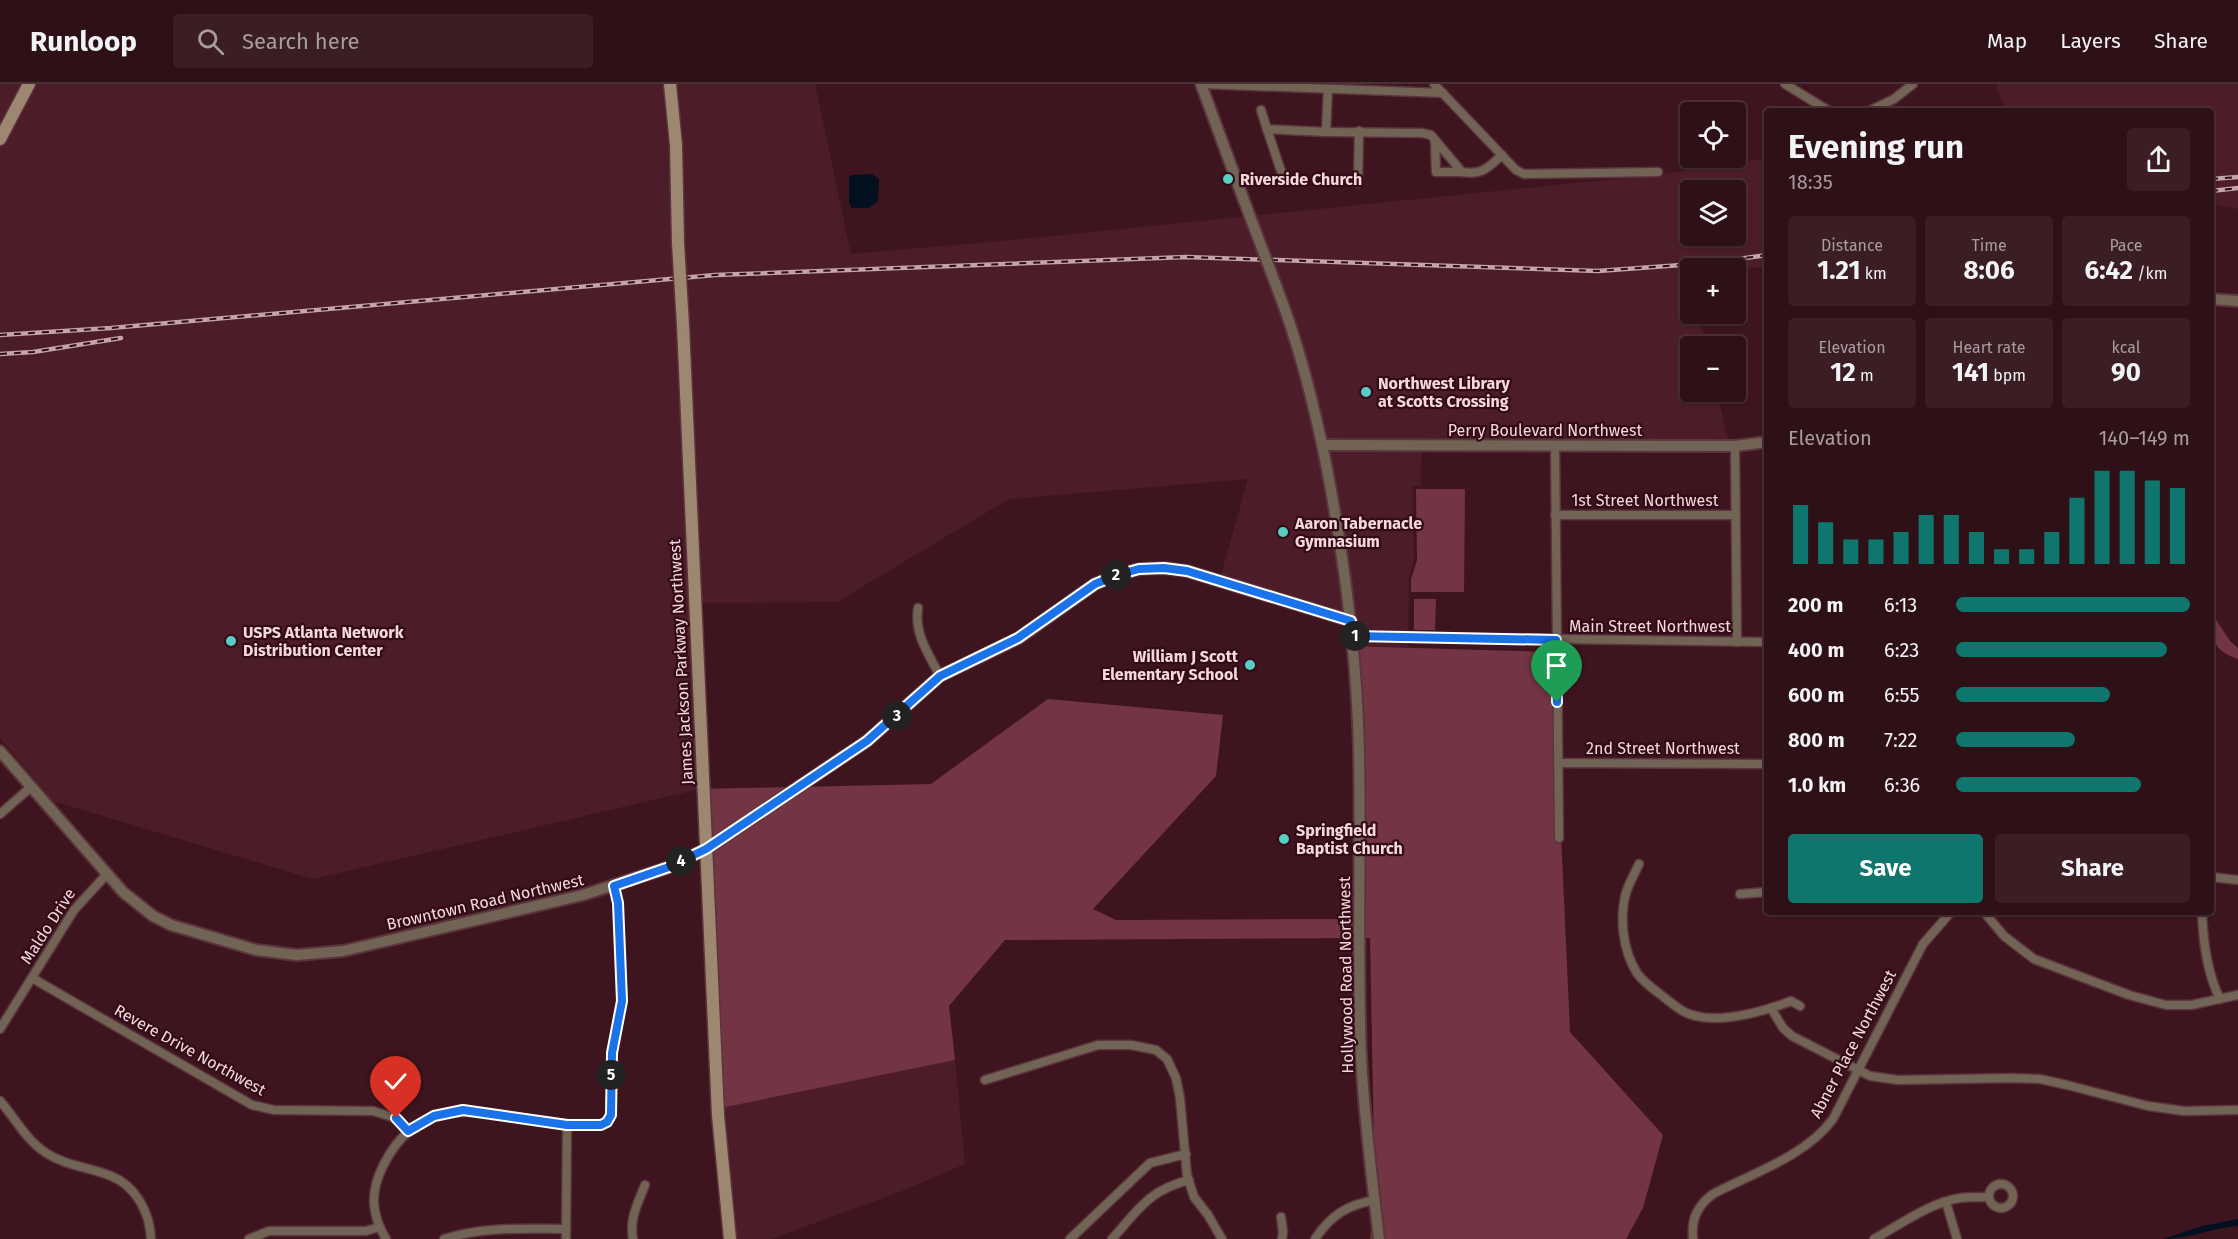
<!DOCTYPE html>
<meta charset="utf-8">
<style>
body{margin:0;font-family:"Fira Sans",sans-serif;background:#3a1e24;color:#f1f3f6;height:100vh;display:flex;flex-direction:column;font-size:22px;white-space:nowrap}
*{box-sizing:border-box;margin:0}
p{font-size:20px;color:#a79da1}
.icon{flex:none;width:33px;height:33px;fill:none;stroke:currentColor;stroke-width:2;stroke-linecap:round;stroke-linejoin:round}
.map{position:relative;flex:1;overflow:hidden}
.details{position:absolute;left:1764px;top:24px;width:450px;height:807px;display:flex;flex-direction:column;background:#2e1017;border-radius:6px;box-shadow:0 2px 4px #0004,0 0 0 2px #493036}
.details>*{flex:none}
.tools{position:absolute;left:1680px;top:18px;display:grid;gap:12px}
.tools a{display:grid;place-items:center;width:66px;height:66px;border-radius:6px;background:#2e1017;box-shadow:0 2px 4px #0004,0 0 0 2px #493036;font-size:30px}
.pin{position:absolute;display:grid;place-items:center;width:51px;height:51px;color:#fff;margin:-62px -26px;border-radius:50% 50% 50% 0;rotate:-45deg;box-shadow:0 0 6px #0007}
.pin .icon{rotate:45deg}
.km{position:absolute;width:30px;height:30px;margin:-15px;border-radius:50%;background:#222;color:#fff;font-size:16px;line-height:30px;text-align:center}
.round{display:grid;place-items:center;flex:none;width:63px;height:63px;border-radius:6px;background:#3a1e24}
.headline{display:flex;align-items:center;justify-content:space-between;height:102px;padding:0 24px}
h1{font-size:33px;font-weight:700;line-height:45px}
.figures{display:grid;grid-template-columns:repeat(3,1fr);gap:9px;height:102px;padding:6px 24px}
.figures div{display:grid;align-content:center;border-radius:6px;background:#3a1e24;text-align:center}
.figures b{font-size:26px;font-weight:700}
.figures small{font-size:16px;font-weight:400}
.figures p{font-size:16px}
.chart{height:168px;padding:12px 24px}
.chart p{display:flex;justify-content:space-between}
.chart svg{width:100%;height:108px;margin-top:6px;stroke:#0f766e;stroke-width:6}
.action{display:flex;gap:12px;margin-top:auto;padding:12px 24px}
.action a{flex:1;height:69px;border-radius:6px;background:#0f766e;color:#fff;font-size:24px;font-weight:700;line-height:69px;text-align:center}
.action a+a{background:#3a1e24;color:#f1f3f6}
ul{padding:0 24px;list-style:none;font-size:20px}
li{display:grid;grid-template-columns:96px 72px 1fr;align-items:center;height:45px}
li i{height:15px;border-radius:8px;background:#0f766e}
header{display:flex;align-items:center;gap:36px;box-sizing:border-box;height:84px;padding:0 30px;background:#2e1017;border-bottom:2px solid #493036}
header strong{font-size:28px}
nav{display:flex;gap:33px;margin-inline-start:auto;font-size:21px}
.search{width:420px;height:54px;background:#3a1e24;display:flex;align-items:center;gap:15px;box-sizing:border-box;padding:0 21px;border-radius:6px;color:#a79da1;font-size:22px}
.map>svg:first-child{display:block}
</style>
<header>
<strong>Runloop</strong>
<div class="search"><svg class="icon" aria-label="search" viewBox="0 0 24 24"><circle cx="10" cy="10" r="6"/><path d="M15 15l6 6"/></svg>Search here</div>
<nav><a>Map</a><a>Layers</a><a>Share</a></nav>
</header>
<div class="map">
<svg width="2238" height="1155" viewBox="0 0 2238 1155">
<rect width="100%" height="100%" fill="#3e151f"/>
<g fill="#4c1d29" fill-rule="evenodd">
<path d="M0 0H815L851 170 1023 155 1665 90 1767 74V182L1736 186V184H1690V230H1699L1706 262H1690V308H1717L1729 359 1422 354 1421 402H1413L1414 477 1409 494 1408 563 1348 562V541L1219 498 1248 395 1009 415 837 518 695 519 700 705 313 795 53 717 0 654ZM1690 106H1736V152H1690Z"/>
<polygon points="1997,0 2238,0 2238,125 2211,120 2211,27 2007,27 1997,7"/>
<polygon points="955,976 965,1080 902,1107 771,1155 724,1155 716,1073 716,1025"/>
</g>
<g fill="#733543">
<polygon points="1416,405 1465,405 1464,508 1411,508 1411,495 1417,476"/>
<polygon points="1414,515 1436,515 1435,546 1414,546"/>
<path d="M2211 528 2230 557 2238 564V575C2211 566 2211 552 2211 528Z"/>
<polygon points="1348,562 1547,568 1558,683 1570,948 1663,1051 1643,1124 1626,1155 1370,1155 1375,1111 1370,854 1005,856 949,922 955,976 716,1025 700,705 931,700 1048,615 1223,631 1216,692 1093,825 1116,836 1356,835 1358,767"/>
</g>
<g fill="#02101f">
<polygon points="872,90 879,95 878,117 869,124 852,124 849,119 849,93 852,91"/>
<path d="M2238 1135V1142C2211 1144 2190 1155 2163 1155L2202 1142Z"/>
</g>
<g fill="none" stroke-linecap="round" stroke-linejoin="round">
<g stroke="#5b343d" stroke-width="11">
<g id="minor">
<polyline points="1201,0 1443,9"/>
<polyline points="1434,0 1516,86 1524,90 1658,88"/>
<polyline points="1785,0 1829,27"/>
<polyline points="1261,26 1267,45 1326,48 1328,5"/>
<polyline points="1869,27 1894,15 1913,0"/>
<polyline points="1267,45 1282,90"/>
<path d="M1326 48 1422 49 1431 51 1462 88C1482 91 1488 84 1502 71"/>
<polyline points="1435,57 1436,88 1462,88"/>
<polyline points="1358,99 1359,47"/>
<polyline points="1555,361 1559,754"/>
<polyline points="1735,362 1737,558"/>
<polyline points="1555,431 1735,431"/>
<path d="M918 524C914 550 928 569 940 592"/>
<polyline points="1353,552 1767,558"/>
<polyline points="1558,679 1767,680"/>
<polyline points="0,730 31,703"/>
<path d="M1639 780C1635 789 1629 799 1626 809 1619 834 1623 867 1637 889 1643 898 1656 907 1665 914 1674 921 1684 930 1696 932 1723 939 1765 927 1791 917L1800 922"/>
<polyline points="2211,793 2238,796"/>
<polyline points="1740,810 1767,808"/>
<polyline points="1984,828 2004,852 2034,875 2129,911 2166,921 2191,921 2238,911"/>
<path d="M2202 828C2203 857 2207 889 2220 915"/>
<polyline points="32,894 252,1021 274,1026 373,1027 396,1034 408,1047"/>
<polyline points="1771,924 1783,944 1792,952 1870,992 1898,996 2011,994 2040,995 2067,1001 2148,1022 2184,1027 2238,1026"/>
<polyline points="0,945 74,826 107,790"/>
<polyline points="985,996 1098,961 1131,961 1156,966 1167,975 1176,994 1180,1014 1187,1091 1194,1113 1208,1131 1222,1155"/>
<path d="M0 1017C15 1034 26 1056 46 1069 66 1082 89 1083 111 1092 136 1102 150 1129 151 1155"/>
<circle cx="2001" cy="1112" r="12"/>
<polyline points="1946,1118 1957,1155"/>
<polyline points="1281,1133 1283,1148 1282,1155"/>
<polyline points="249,1155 269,1147 366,1147 379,1143"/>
<path d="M386 1155C371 1130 370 1108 383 1082 427 992 510 1041 584 1041 596 1041 605 1043 611 1031L612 969 622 917 618 819 614 802"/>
<path d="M444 1155C484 1142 524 1145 566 1145"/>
<polyline points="566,1155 567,1041"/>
<path d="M633 1155C629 1135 638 1119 645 1101"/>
<polyline points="1070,1155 1150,1079 1186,1070"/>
<path d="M1112 1155C1138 1126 1149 1106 1189 1096"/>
<path d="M1315 1155C1331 1131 1347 1121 1375 1116"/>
<path d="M1693 1155C1691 1135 1697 1122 1713 1110 1753 1089 1806 1072 1833 1035L1923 860 1951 828"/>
<path d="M1874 1155C1901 1140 1929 1119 1960 1114 1969 1113 1980 1113 1989 1113"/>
</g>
</g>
<g stroke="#5b343d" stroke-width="14">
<g id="tertiary">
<polyline points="1201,0 1243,114"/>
<path d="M1277 204C1300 263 1315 324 1327 385 1345 479 1357 573 1359 668 1361 769 1357 871 1361 972 1364 1033 1372 1094 1379 1155"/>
<polyline points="2211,215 2238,217"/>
<polyline points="1322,361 1735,362 1767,358"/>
<polyline points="0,667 123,808 153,832 171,841 256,866 297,871 343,867 583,811 670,783 706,765 867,657 940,592 1019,554 1095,500 1117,491 1139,485 1164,484 1187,487 1351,537"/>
</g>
</g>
<g stroke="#5b343d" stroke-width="15">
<g id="secondary">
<polyline points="670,0 676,61 678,159"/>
<polyline points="0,55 29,0"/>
<polyline points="683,241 718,1031 730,1155"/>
</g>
</g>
<use href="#minor" stroke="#726455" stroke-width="8"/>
<use href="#tertiary" stroke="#726455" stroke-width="10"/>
<use href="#secondary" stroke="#9e8770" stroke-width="12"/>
<g stroke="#c3a4a9" stroke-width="4.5">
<g id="rail">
<polyline points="2211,95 2238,93"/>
<polyline points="2211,107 2238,104"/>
<polyline points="0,251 111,244 715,191 1186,173 1598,187 1709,179 1767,171"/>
<polyline points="0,270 33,268 121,254"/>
</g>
</g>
<use href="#rail" stroke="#320b16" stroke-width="2" stroke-dasharray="7" stroke-linecap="butt"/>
<g stroke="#5b343d" stroke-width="14" stroke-linecap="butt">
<polyline id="tertiary-bridge" points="1243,114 1277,204"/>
</g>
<g stroke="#5b343d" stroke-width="15" stroke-linecap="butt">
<polyline id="secondary-bridge" points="678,159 683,241"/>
</g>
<use href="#tertiary-bridge" stroke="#726455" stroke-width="10"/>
<use href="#secondary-bridge" stroke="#9e8770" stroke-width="12"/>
</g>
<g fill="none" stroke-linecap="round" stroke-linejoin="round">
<g stroke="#fff" stroke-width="12">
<polyline id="route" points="396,1034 408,1047 434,1032 463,1026 567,1041 601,1041 607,1038 611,1031 612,969 622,917 618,819 614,802 669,783 706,765 867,657 940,592 1018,554 1095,500 1117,491 1139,485 1164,484 1187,487 1351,537 1353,552 1556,556 1557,618"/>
</g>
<use href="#route" stroke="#1a73e8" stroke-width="8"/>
</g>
<g fill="#56cec4" stroke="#320b16" stroke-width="2">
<circle cx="1228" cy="95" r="6"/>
<circle cx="1366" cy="308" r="6"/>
<circle cx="1283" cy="448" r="6"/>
<circle cx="231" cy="557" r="6"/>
<circle cx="1250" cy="581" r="6"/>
<circle cx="1284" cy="755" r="6"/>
</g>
<g text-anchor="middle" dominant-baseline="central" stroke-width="4.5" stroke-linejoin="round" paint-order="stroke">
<g font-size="16" font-weight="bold" fill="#f4d8dc" stroke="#320b16" text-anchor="start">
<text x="1240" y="95">Riverside Church</text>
<text x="1378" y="299">Northwest Library<tspan x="1378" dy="18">at Scotts Crossing</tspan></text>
<text x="1295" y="439">Aaron Tabernacle<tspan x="1295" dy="18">Gymnasium</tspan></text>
<text x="243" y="548">USPS Atlanta Network<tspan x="243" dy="18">Distribution Center</tspan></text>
<text x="1238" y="572" text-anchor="end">William J Scott<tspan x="1238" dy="18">Elementary School</tspan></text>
<text x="1296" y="746">Springfield<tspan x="1296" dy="18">Baptist Church</tspan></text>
</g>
<g font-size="16" fill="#f4d8dc" stroke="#320b16">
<text x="1545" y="346">Perry Boulevard Northwest</text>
<text x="1645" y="416">1st Street Northwest</text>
<text x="1650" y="542">Main Street Northwest</text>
<text transform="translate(681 578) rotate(-93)">James Jackson Parkway Northwest</text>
<text x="1663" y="664">2nd Street Northwest</text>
<text transform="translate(485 818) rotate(-13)">Browntown Road Northwest</text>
<text transform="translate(48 842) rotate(-57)">Maldo Drive</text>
<text transform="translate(1346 891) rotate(-91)">Hollywood Road Northwest</text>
<text transform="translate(1853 960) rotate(-62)">Abner Place Northwest</text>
<text transform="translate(190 966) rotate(29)">Revere Drive Northwest</text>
</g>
</g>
</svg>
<div class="tools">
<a><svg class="icon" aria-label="locate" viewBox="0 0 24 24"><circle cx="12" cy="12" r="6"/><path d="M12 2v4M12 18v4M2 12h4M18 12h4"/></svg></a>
<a><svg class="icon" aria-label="layers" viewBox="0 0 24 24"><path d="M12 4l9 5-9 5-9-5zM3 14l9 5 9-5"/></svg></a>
<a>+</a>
<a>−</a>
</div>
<div class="pin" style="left:1557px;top:618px;background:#1e9e55"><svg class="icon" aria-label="arrive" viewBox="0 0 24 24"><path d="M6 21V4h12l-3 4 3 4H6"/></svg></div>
<div class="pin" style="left:396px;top:1034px;background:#d93025"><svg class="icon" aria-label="check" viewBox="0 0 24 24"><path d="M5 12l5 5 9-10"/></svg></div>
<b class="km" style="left:1355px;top:552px">1</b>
<b class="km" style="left:1116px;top:491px">2</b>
<b class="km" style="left:897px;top:632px">3</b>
<b class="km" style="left:681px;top:777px">4</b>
<b class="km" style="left:611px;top:991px">5</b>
<section class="details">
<div class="headline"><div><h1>Evening run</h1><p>18:35</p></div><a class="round"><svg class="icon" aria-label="share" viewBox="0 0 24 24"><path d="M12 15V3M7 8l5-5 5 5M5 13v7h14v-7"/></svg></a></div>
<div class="figures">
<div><p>Distance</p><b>1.21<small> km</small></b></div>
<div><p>Time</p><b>8:06</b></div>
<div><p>Pace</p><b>6:42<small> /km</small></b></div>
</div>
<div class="figures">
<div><p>Elevation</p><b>12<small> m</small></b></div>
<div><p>Heart rate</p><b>141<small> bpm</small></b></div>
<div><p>kcal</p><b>90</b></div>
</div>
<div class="chart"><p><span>Elevation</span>140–149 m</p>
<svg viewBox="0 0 160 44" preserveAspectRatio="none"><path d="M5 44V20M15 44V27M25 44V34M35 44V34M45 44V31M55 44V24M65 44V24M75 44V31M85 44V38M95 44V38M105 44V31M115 44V17M125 44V6M135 44V6M145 44V10M155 44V13"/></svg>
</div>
<ul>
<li><b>200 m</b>6:13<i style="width:100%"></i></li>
<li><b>400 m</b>6:23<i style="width:90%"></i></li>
<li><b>600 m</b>6:55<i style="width:66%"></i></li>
<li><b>800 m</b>7:22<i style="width:51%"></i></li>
<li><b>1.0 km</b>6:36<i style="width:79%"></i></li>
</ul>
<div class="action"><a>Save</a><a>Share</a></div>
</section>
</div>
